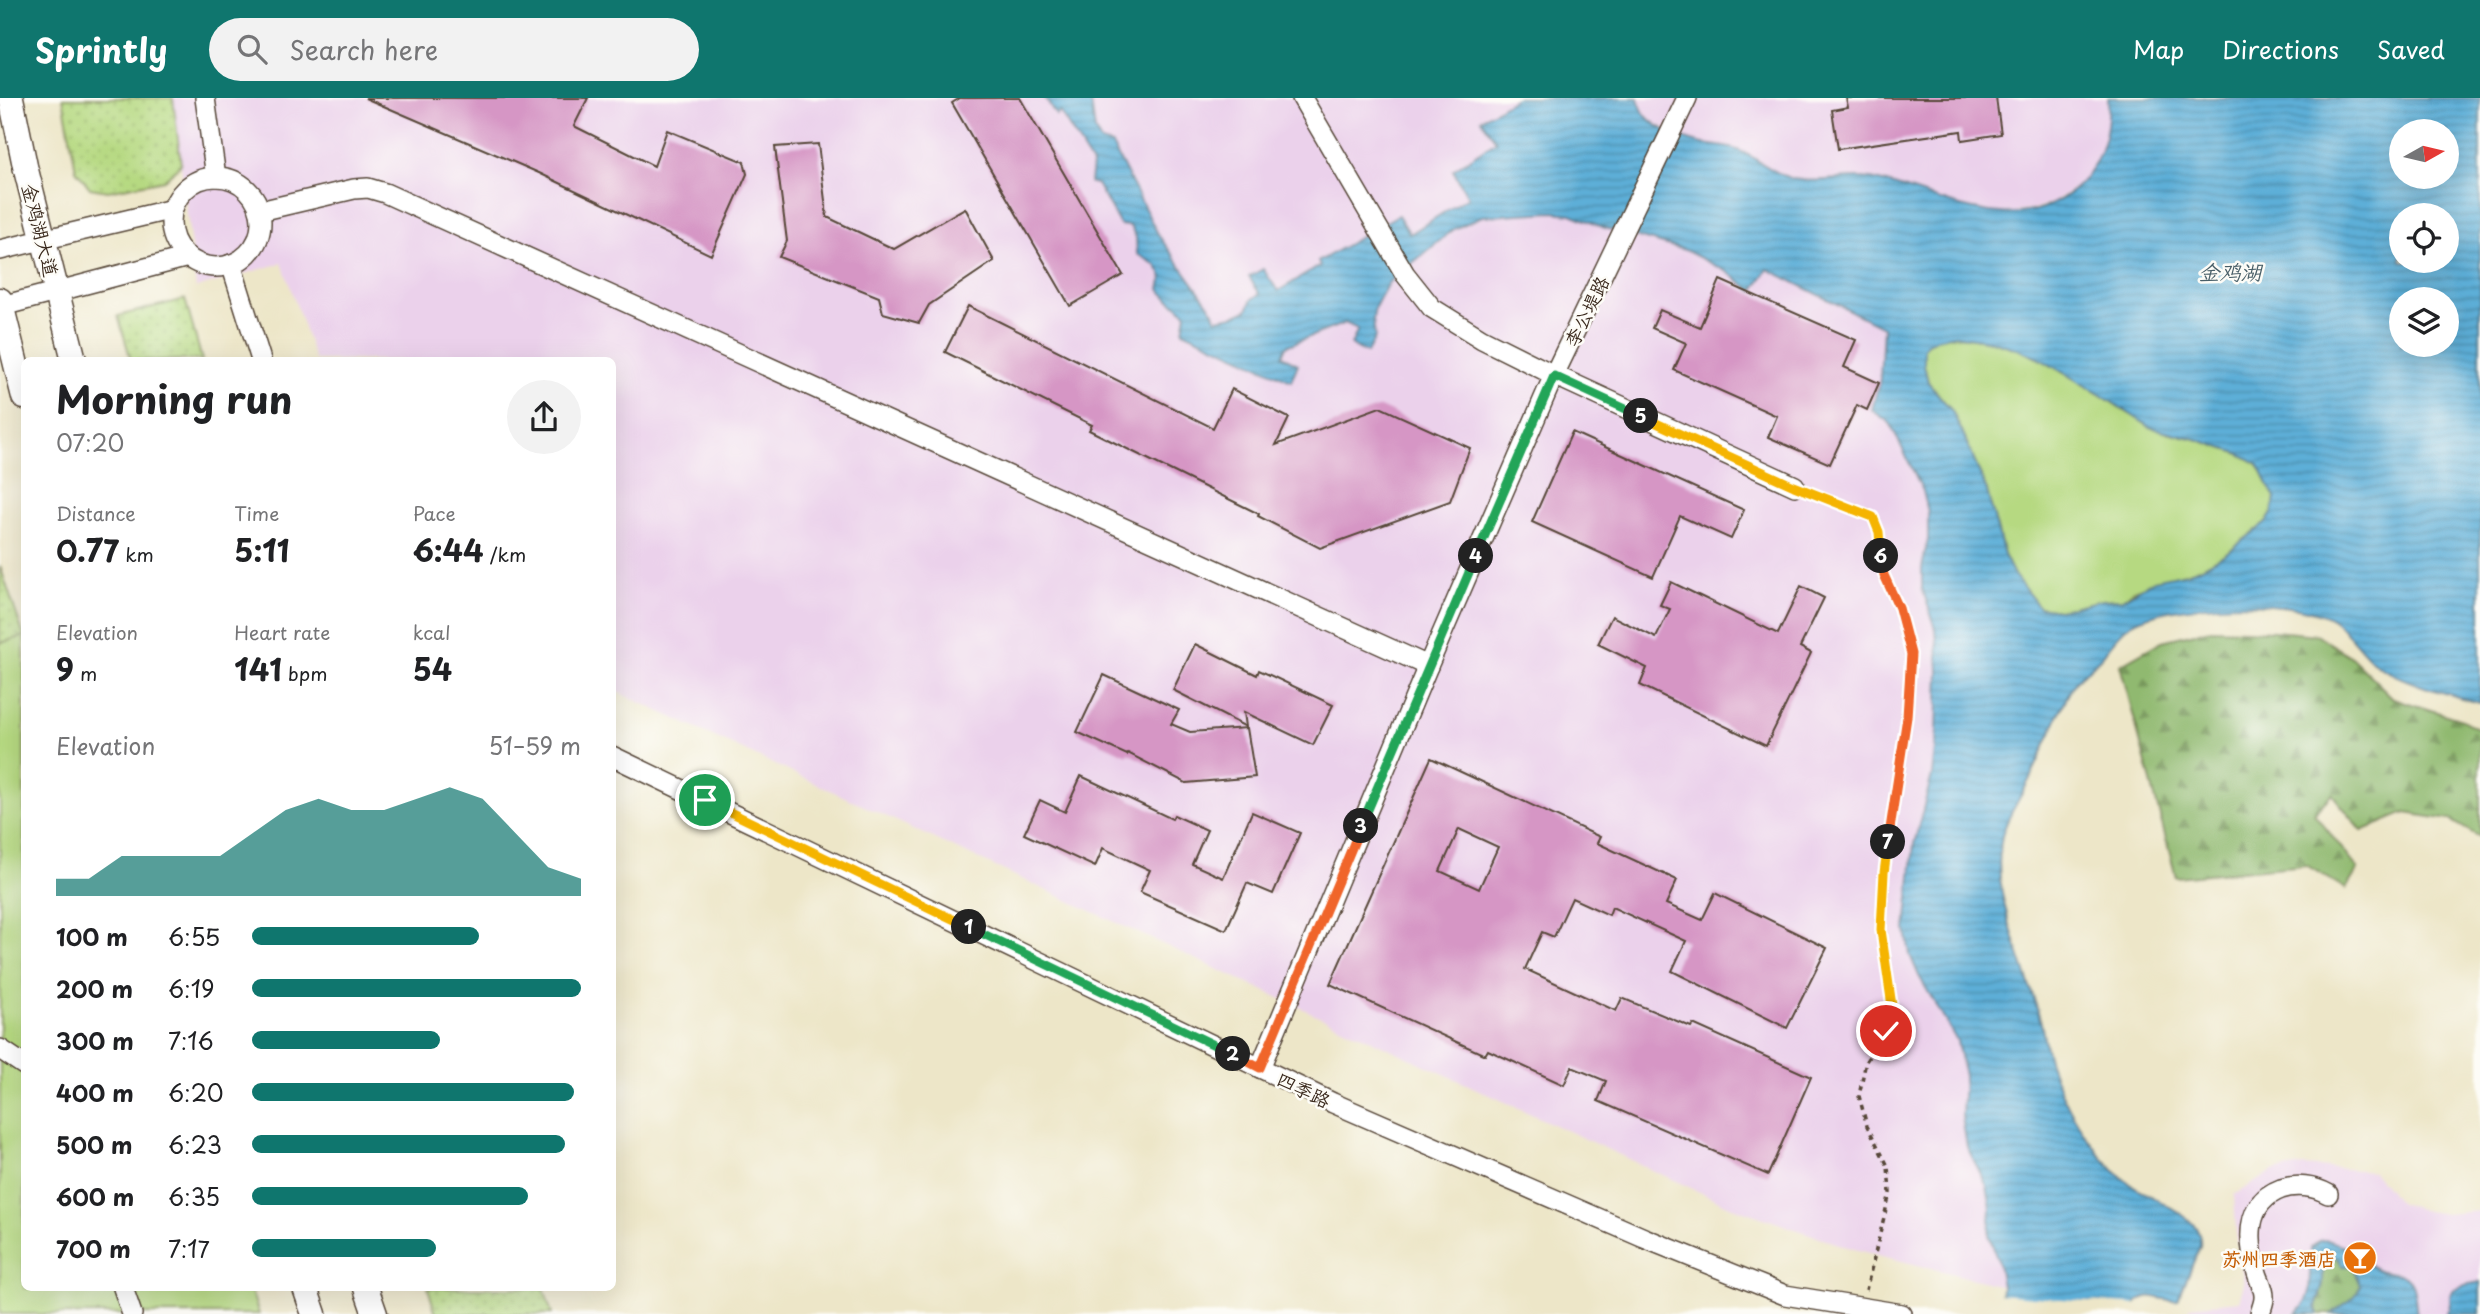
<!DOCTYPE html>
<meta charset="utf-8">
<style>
body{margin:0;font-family:"Playpen Sans","LXGW WenKai TC",sans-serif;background:#f2f2f2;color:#202124;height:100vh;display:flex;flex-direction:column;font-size:26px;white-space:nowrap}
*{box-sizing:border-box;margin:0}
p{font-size:23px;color:#757577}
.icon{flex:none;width:38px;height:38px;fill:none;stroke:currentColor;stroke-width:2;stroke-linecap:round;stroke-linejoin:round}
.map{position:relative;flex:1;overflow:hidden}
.drawer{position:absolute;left:21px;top:259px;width:595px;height:934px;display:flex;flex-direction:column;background:#fff;border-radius:10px;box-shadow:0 7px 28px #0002}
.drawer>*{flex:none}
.needle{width:46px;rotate:82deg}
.controls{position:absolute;left:2389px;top:21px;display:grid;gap:14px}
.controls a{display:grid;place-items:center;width:70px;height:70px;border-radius:50%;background:#fff;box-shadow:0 7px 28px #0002;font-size:35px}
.pin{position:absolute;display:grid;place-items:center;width:60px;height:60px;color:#fff;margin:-30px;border:4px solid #fff;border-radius:50%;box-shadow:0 2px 7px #0007}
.km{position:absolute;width:35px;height:35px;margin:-18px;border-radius:50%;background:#222;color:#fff;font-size:19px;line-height:35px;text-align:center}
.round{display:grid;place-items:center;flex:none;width:74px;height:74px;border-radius:37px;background:#f2f2f2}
.head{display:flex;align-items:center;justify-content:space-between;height:119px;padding:0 35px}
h1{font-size:38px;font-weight:700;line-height:52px}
.stats{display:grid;grid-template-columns:repeat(3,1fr);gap:10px;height:119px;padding:7px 35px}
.stats div{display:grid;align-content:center}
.stats b{font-size:30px;font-weight:700}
.stats small{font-size:19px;font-weight:400}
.stats p{font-size:19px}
.chart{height:196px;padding:14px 35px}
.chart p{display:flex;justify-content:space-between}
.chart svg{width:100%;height:126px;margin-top:7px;fill:#0f766e;opacity:.7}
ul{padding:0 35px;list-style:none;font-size:23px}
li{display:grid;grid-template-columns:112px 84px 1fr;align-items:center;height:52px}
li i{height:18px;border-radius:9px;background:#0f766e}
header{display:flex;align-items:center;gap:42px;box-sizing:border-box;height:98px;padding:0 35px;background:#0f766e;color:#fff}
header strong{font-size:33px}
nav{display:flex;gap:38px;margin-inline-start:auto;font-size:24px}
.search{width:490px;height:63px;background:#f2f2f2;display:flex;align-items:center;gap:18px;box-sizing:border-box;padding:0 24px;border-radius:38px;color:#757577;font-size:26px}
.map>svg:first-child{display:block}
</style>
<header>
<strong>Sprintly</strong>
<div class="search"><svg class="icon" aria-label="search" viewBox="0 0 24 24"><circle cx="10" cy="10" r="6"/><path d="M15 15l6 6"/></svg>Search here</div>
<nav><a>Map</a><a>Directions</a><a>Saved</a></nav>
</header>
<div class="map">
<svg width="2480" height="1216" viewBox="0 0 2480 1216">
<defs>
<pattern id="forest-firs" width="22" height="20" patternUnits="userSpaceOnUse" patternTransform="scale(1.75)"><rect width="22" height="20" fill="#90b96f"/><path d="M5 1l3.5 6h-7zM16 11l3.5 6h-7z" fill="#77975b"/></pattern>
<pattern id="park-dots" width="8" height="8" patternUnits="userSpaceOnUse" patternTransform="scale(1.75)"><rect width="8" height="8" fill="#b6d981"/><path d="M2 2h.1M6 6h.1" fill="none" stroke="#9dba6f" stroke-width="1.8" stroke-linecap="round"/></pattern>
<pattern id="water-rules" width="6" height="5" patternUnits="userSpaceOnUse" patternTransform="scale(1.75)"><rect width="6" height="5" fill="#5dafd8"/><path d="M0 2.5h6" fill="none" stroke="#4e8faf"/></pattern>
</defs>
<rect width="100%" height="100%" fill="#fdfcf7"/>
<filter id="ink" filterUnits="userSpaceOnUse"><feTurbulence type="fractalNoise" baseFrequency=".0143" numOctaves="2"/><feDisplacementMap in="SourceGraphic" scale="14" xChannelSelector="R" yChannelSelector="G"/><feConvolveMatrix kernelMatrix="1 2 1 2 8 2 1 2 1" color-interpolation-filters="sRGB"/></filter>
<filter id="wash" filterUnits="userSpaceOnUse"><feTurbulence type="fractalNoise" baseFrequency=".00686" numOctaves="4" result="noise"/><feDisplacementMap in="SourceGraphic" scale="28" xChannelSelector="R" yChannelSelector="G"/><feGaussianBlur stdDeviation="1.57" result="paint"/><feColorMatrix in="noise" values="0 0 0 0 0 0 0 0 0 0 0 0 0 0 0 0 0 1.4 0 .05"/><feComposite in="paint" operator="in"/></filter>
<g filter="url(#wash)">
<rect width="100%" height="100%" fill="#ede6c8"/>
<g fill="#ebd1eb">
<polygon points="173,0 1516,0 1481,20 1496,42 1482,118 1553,114 1571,116 1685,152 1726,173 1752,192 1768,171 1883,229 1880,281 1872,312 1890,325 1923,393 1928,414 1928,441 1922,470 1927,507 1936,531 1939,573 1937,632 1932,677 1914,746 1906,832 1957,943 1964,978 1962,1018 1967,1049 1987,1088 1991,1110 1989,1137 1997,1160 2002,1188 1850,1150 1732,1109 613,592 612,262 315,262 282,165 196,190"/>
<polygon points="1638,0 2108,0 2108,23 2100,54 2089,74 2078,87 2054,104 2030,112 2006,115 1976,113 1871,81 1809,83 1790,80 1764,68 1684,40 1651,23 1642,11"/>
<polygon points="2302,1068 2373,1073 2400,1105 2426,1113 2446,1116 2480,1113 2480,1216 2188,1216 2190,1208 2239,1203 2244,1186 2236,1133 2234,1097 2273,1073"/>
</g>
<g fill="#b6d981" stroke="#788250" stroke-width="2">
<polygon points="1955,237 1992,243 2018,251 2042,262 2101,297 2128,315 2167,334 2196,341 2240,356 2258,366 2275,400 2273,414 2266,425 2225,456 2200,470 2134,492 2123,501 2102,502 2059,512 2039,509 2014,477 2004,457 1987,393 1963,336 1952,313 1928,284 1923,262 1924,250 1927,245 1938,240"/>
<polygon points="24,538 24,1190 250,1190 259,1216 0,1216 0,545"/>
</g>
<g fill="url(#forest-firs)" stroke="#667246" stroke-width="2">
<polygon points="2211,531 2274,533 2317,537 2350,558 2393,600 2462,622 2480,632 2480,739 2450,722 2405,715 2362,733 2332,696 2314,715 2358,771 2346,791 2306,767 2176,779 2120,567 2162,543"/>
<path d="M2338 1159 2342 1168 2352 1167 2354 1170C2355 1174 2359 1182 2360 1187 2361 1203 2340 1207 2332 1216H2318L2316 1208 2323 1187V1168L2329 1162Z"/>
</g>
<g fill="url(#park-dots)" stroke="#788250" stroke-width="2">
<polygon points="63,0 173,0 181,66 164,82 108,93 90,90 76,72"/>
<polygon points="185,201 202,262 131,262 118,218"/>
<polygon points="0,468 24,538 0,545"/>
<polygon points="428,1190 544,1190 552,1216 436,1216"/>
</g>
<g fill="url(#water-rules)" stroke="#4c6c7b" stroke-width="2" fill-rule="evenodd">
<path d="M1045 0H1084L1091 3 1095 33 1101 44 1112 47 1159 138 1214 214 1216 221 1234 218 1247 212 1252 201 1260 196 1249 179 1263 171 1278 193 1320 168 1318 164 1398 117 1410 136 1468 99 1453 72 1496 43 1481 21 1516 0H1638C1640 7 1642 14 1647 19 1656 30 1685 42 1699 45 1712 48 1728 48 1740 53 1762 63 1778 80 1802 82 1825 85 1849 77 1871 81 1940 96 2025 151 2085 80 2103 58 2110 28 2108 0H2480V605C2450 597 2400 584 2376 566 2360 553 2349 533 2333 522 2297 498 2168 503 2131 526 2119 534 2110 548 2101 559 2095 566 2088 571 2081 578 2068 591 2060 615 2052 632 2044 651 2036 669 2026 688 2018 704 2006 720 2002 738 1992 784 2011 830 2025 874 2030 889 2036 906 2040 921 2044 936 2045 951 2050 965 2063 1006 2089 1049 2120 1078 2141 1097 2177 1108 2194 1127 2199 1133 2201 1140 2200 1148L2178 1202C2160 1205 2149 1189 2134 1208L2000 1216 2002 1188 1997 1160 1989 1137 1991 1110 1987 1088 1967 1049 1962 1018 1964 978 1957 943 1919 878 1910 857 1906 832 1914 746 1932 677 1937 632 1939 573 1936 531 1922 490V470L1928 441V414L1923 393 1890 325 1872 312 1880 281 1883 229 1768 171 1753 193 1726 173 1685 152 1605 130 1571 116 1553 114 1482 118 1454 131 1388 185 1375 209 1373 221 1375 240 1367 255 1351 247 1358 231 1345 225 1286 248 1282 258 1298 266 1291 283 1183 233 1186 216C1178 205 1167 203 1160 191L1163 179 1156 167 1137 156 1136 139 1130 128 1120 127 1097 86 1090 85 1092 66 1060 14 1056 17ZM2401 33H2446V79H2401ZM2401 117H2446V163H2401ZM2401 201H2446V247H2401ZM1955 237 1992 243 2018 251 2042 262 2101 297 2150 329 2196 341 2240 356 2258 366 2275 400 2273 414 2266 425 2225 456 2200 470 2187 475 2154 482 2122 501 2102 502 2059 512 2039 509 2014 477 2004 457 1987 393 1963 336 1952 313 1928 284 1924 267V250L1927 245 1938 240Z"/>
<path d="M2324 1142C2345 1144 2358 1162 2376 1171 2387 1177 2404 1172 2411 1184 2416 1192 2415 1207 2417 1216H2332C2343 1204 2356 1204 2360 1187L2352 1168H2342L2339 1161 2335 1159 2323 1168V1187L2316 1208 2318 1216H2297L2306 1205 2309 1197 2311 1150 2319 1143Z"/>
<path d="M2480 1184V1216H2446C2451 1208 2450 1207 2450 1199 2450 1187 2471 1186 2480 1184Z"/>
</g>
<polygon fill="#ede6c8" points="1998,1196 2139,1207 2136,1216 1997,1216"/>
<g id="blocks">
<g fill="#d696c5" fill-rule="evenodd">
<polygon points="365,0 588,0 574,28 654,68 667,32 744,64 747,76 711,157 539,75"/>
<polygon points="960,0 1020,0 1123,177 1070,208 952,5"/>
<polygon points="1846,0 1996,0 2001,36 1962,42 1961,33 1838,51 1832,12 1848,9"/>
<polygon points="818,46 827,119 894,151 965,110 994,163 929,207 919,225 883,215 879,199 779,159 787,143 775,49"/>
<polygon points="1720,182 1856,242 1844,269 1879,285 1867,312 1857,307 1830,366 1768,339 1777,318 1674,272 1686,245 1652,230 1660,212 1700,229"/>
<polygon points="968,208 1213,330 1232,291 1289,320 1276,347 1380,309 1470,350 1450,403 1320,450 1258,418 1259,416 1089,332 1092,327 945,254"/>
<polygon points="1572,334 1744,412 1731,441 1680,418 1653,479 1532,424"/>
<polygon points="1671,484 1778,536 1801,488 1824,500 1800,549 1811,555 1766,648 1640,587 1647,570 1598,546 1612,518 1656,540 1670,511 1660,507"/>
<polygon points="1195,546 1257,577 1259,572 1333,607 1313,647 1244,614 1246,629 1173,592"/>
<polygon points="1104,577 1179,612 1171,626 1190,634 1247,630 1255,679 1186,685 1128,655 1127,657 1077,634"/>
<path d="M1431 660 1600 739 1597 745 1677 782 1666 806 1702 822 1715 795 1827 850 1787 930 1672 873 1686 843 1612 809 1609 817 1572 800 1554 839 1542 834 1525 871 1616 913 1622 900 1691 929 1693 926 1811 979 1768 1077 1598 1003 1606 983 1572 969 1564 987 1488 952 1485 957 1330 886ZM1459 731 1498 749 1479 791 1440 773Z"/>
<polygon points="1081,678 1172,721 1174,717 1207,732 1192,766 1223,780 1252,714 1300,735 1273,796 1247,785 1226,832 1140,794 1150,772 1103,750 1095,769 1024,736 1040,702 1065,714"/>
</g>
</g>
</g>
<g filter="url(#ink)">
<use href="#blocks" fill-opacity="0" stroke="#564638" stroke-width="2"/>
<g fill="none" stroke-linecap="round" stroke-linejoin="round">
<g stroke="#564638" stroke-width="22">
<g id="minor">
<polyline points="205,0 216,79"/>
<polyline points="1302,0 1405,176 1432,210 1482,241 1554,277 1795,388"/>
<circle cx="216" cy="124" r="45"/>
<polyline points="260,113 354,91 368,90 385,95 1428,568"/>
<polyline points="0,152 173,111"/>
<polyline points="231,166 261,262"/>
<polyline points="2,208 188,159"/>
<polyline points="612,658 1333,1005 1644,1140 1785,1197 1902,1216"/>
<polyline points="0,951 24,967"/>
<polyline points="1260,970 1428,568 1554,277 1687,0"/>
<polyline points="123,1190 132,1216"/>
<path d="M2260 1216C2261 1211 2264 1205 2264 1200 2265 1192 2259 1182 2257 1175 2248 1144 2244 1105 2281 1091 2296 1086 2314 1088 2328 1096"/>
</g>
</g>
<g stroke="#564638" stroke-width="27">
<g id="major">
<polyline points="11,0 25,68 74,262"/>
<polyline points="0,202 24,299"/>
<polyline points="305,1190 314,1216"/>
<polyline points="366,1190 375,1216"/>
</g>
</g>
<polyline stroke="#564638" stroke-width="3.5" stroke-dasharray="5 5" stroke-linecap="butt" points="1813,395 1873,419 1879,434 1884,477 1899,510 1911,556 1907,619 1884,775 1881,832 1893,915 1886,934 1866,963 1859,998 1867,1028 1888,1068 1890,1095 1866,1192"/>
<use href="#minor" stroke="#fff" stroke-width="19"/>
<use href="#major" stroke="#fff" stroke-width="24"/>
</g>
</g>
<g fill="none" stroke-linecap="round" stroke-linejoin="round" filter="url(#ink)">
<g stroke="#fff" stroke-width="14">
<polyline id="split-1" points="705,702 969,829"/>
</g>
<g stroke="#fff" stroke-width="14">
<polyline id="split-2" points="969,829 1233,956"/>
</g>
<g stroke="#fff" stroke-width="14">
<polyline id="split-3" points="1233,956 1260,970 1361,728"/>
</g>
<g stroke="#fff" stroke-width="14">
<polyline id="split-4" points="1361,728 1476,458"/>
</g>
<g stroke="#fff" stroke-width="14">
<polyline id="split-5" points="1476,458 1554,278 1641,318"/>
</g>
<g stroke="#fff" stroke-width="14">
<polyline id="split-6" points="1641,318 1794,388 1873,419 1879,434 1881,458"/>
</g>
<g stroke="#fff" stroke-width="14">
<polyline id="split-7" points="1881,458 1884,477 1899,510 1911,556 1907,619 1888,744"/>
</g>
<g stroke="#fff" stroke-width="14">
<polyline id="split-8" points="1886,933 1893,915 1881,832 1884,775 1888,744"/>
</g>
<use href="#split-1" stroke="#f5b400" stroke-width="9"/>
<use href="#split-2" stroke="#22a559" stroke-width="9"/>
<use href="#split-3" stroke="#f0652b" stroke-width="9"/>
<use href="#split-4" stroke="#22a559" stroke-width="9"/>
<use href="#split-5" stroke="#22a559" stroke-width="9"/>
<use href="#split-6" stroke="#f5b400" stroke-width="9"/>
<use href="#split-7" stroke="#f0652b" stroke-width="9"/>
<use href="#split-8" stroke="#f5b400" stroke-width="9"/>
</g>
<defs>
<g id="bar-disc" transform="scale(1.75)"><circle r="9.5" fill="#e8710a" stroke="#fdfcf7"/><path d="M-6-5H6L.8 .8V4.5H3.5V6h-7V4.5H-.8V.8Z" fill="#fff"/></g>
</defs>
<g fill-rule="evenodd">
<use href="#bar-disc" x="2360" y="1160"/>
</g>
<g text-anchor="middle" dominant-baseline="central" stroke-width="5" stroke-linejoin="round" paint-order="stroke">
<g font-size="19" fill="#3b2a1e" stroke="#fdfcf7">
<text transform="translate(41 132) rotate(76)">金鸡湖大道</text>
<text transform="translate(1586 213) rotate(-64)">李公堤路</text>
<text transform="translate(1304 991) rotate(26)">四季路</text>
</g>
<g font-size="19" font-weight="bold" fill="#c56008" stroke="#fdfcf7" text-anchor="end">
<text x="2336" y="1160">苏州四季酒店</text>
</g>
<g font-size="21" font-style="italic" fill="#495f68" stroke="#fdfcf7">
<text x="2230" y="173">金鸡湖</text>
</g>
</g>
</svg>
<div class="controls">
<a><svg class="needle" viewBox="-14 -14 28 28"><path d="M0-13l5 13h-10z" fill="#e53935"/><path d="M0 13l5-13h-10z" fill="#757577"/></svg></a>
<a><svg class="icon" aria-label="locate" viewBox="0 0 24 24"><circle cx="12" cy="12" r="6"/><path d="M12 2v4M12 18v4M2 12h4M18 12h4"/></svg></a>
<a><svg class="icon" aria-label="layers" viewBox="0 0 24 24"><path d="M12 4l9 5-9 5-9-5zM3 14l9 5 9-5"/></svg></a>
</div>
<div class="pin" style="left:705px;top:702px;background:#1e9e55"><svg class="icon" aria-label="arrive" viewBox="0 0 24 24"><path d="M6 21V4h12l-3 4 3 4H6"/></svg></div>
<div class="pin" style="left:1886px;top:933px;background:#d93025"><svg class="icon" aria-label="check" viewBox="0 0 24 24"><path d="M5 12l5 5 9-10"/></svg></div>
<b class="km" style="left:969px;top:829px">1</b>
<b class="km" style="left:1233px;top:956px">2</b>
<b class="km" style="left:1361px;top:728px">3</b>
<b class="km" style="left:1476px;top:458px">4</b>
<b class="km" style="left:1641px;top:318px">5</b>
<b class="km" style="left:1881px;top:458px">6</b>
<b class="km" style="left:1888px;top:744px">7</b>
<section class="drawer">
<div class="head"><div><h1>Morning run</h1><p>07:20</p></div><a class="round"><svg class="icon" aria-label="share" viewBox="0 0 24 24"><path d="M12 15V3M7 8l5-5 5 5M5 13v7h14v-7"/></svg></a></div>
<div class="stats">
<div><p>Distance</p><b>0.77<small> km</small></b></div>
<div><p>Time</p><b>5:11</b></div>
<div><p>Pace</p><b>6:44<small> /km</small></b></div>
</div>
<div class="stats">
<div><p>Elevation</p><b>9<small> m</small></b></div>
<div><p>Heart rate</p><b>141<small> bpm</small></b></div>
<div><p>kcal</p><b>54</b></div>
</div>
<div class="chart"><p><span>Elevation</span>51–59 m</p>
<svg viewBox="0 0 160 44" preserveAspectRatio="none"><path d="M0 44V38L10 38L20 30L30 30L40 30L50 30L60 22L70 14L80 10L90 14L100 14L110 10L120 6L130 10L140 22L150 34L160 38V44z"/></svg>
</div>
<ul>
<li><b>100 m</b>6:55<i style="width:69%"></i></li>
<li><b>200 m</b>6:19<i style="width:100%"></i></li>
<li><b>300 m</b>7:16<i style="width:57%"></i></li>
<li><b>400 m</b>6:20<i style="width:98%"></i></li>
<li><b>500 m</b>6:23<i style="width:95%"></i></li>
<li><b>600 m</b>6:35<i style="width:84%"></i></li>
<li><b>700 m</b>7:17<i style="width:56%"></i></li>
</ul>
</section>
</div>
